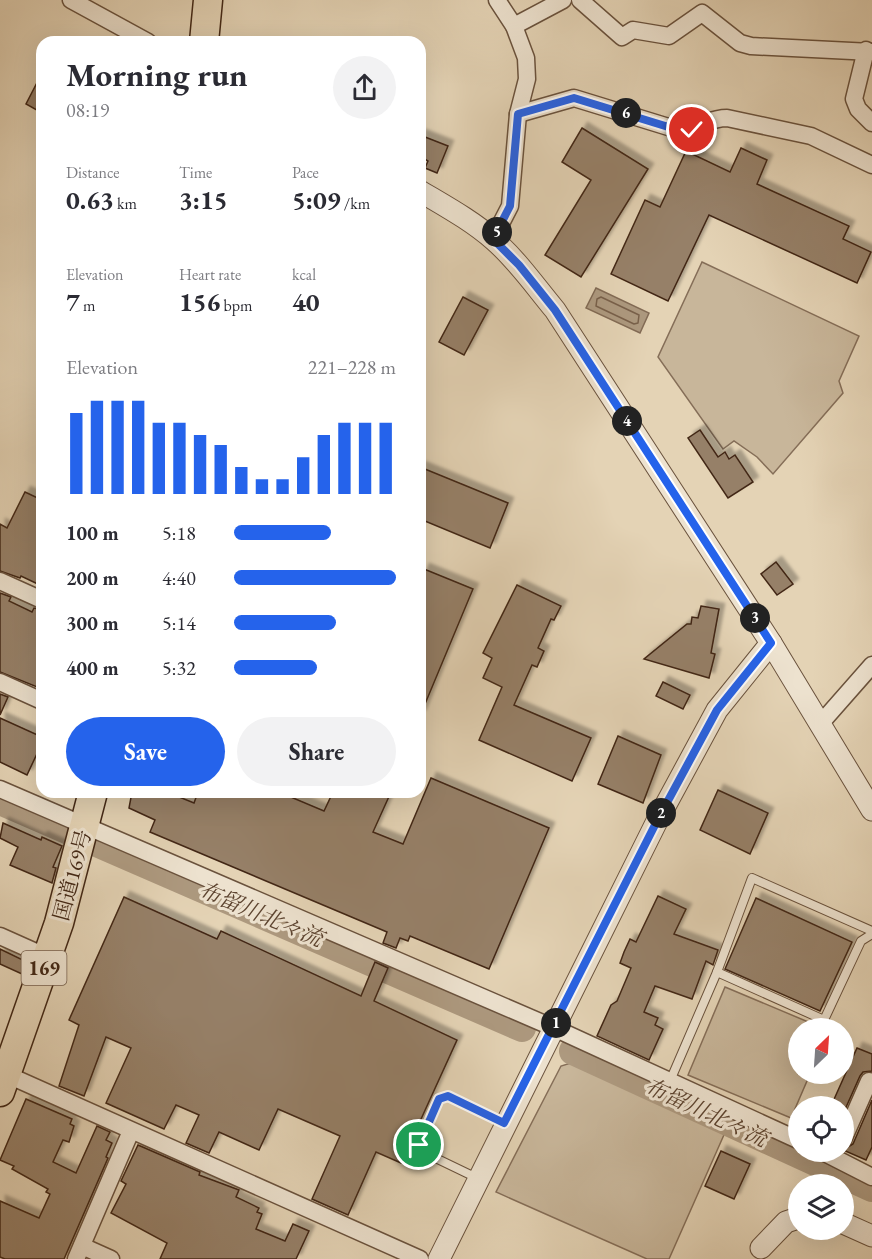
<!DOCTYPE html>
<meta charset="utf-8">
<style>
body{margin:0;font-family:"EB Garamond","Noto Serif JP",serif;background:#f2f2f3;color:#2b2b33;height:100vh;display:flex;flex-direction:column;font-size:22px;white-space:nowrap}
*{box-sizing:border-box;margin:0}
p{font-size:20px;color:#7c7c81}
.icon{flex:none;width:33px;height:33px;fill:none;stroke:currentColor;stroke-width:2;stroke-linecap:round;stroke-linejoin:round}
.map{position:relative;flex:1;overflow:hidden}
.sheet{position:absolute;left:36px;top:36px;width:390px;height:762px;display:flex;flex-direction:column;background:#fff;border-radius:18px;box-shadow:0 6px 24px #0002}
.sheet>*{flex:none}
.needle{width:39px;rotate:25deg}
.tools{position:absolute;left:788px;top:1018px;display:grid;gap:12px}
.tools a{display:grid;place-items:center;width:66px;height:66px;border-radius:50%;background:#fff;box-shadow:0 6px 24px #0002;font-size:30px}
.pin{position:absolute;display:grid;place-items:center;width:51px;height:51px;color:#fff;margin:-26px;border:3px solid #fff;border-radius:50%;box-shadow:0 2px 6px #0007}
.km{position:absolute;width:30px;height:30px;margin:-15px;border-radius:50%;background:#222;color:#fff;font-size:16px;line-height:30px;text-align:center}
.round{display:grid;place-items:center;flex:none;width:63px;height:63px;border-radius:32px;background:#f2f2f3}
.head{display:flex;align-items:center;justify-content:space-between;height:102px;padding:0 30px}
h1{font-size:33px;font-weight:700;line-height:45px}
.stats{display:grid;grid-template-columns:repeat(3,1fr);gap:9px;height:102px;padding:6px 30px}
.stats div{display:grid;align-content:center}
.stats b{font-size:26px;font-weight:700}
.stats small{font-size:16px;font-weight:400}
.stats p{font-size:16px}
.chart{height:168px;padding:12px 30px}
.chart p{display:flex;justify-content:space-between}
.chart svg{width:100%;height:108px;margin-top:6px;stroke:#2563eb;stroke-width:6}
.action{display:flex;gap:12px;margin-top:auto;padding:12px 30px}
.action a{flex:1;height:69px;border-radius:36px;background:#2563eb;color:#fff;font-size:24px;font-weight:700;line-height:69px;text-align:center}
.action a+a{background:#f2f2f3;color:#2b2b33}
ul{padding:0 30px;list-style:none;font-size:20px}
li{display:grid;grid-template-columns:96px 72px 1fr;align-items:center;height:45px}
li i{height:15px;border-radius:8px;background:#2563eb}
.map>svg:first-child{display:block}
</style>
<div class="map">
<svg width="872" height="1259" viewBox="0 0 872 1259">
<defs>
<filter id="shadow"><feDropShadow dx="5.5" dy="-5.5" stdDeviation="1.5" flood-color="#0004"/></filter>
</defs>
<rect width="100%" height="100%" fill="#e4d3b5"/>
<filter id="stains"><feTurbulence type="fractalNoise" baseFrequency=".00333" numOctaves="4"/><feColorMatrix values="0 0 0 0 .2 0 0 0 0 .09 0 0 0 0 .02 0 0 0 .5 -.17"/></filter>
<radialGradient id="worn" r=".72"><stop offset=".6" stop-color="#630" stop-opacity="0"/><stop offset="1" stop-color="#630" stop-opacity=".3"/></radialGradient>
<g fill="#c8b69a" stroke="#856e58" stroke-width="1.5">
<polygon points="702,262 859,336 839,381 843,393 773,474 757,457 734,441 723,449 658,357"/>
<polygon points="725,987 825,1029 798,1029 798,1074 810,1074 791,1118 688,1075"/>
<polygon points="574,1062 727,1128 669,1259 647,1259 496,1192 561,1066"/>
</g>
<polygon fill="#ad997f" stroke="#826b55" stroke-width="1.5" points="596,288 649,313 640,333 586,308"/>
<g fill="none" stroke-linecap="round" stroke-linejoin="round">
<polygon stroke="#78604a" stroke-width="1.5" points="601,297 639,315 638,323 634,324 596,306 597,299"/>
<g stroke="#ad997f" stroke-width="28">
<polyline points="0,801 522,1028"/>
<polyline points="573,1051 872,1188"/>
</g>
</g>
<g fill="#968068" stroke="#422715" stroke-width="1.5" filter="url(#shadow)">
<polygon points="42,73 42,113 26,104"/>
<polygon points="582,128 648,169 581,277 545,255 591,180 562,162"/>
<polygon points="420,135 448,146 437,173 425,168 428,161 420,156"/>
<polygon points="741,148 767,160 757,184 849,226 843,239 871,252 857,283 709,215 668,301 611,274 645,200 660,207 686,151 730,172"/>
<polygon points="463,297 488,310 464,355 439,342"/>
<polygon points="700,430 718,457 725,452 729,459 735,455 753,482 728,498 688,438"/>
<polygon points="420,467 508,503 490,548 420,519"/>
<polygon points="25,492 42,500 42,586 21,576 20,578 0,571 0,524 7,528"/>
<polygon points="776,562 793,584 777,595 761,574"/>
<polygon points="424,569 473,589 420,716 420,579"/>
<polygon points="517,585 561,606 554,620 551,619 538,648 544,651 537,667 532,665 514,705 591,738 572,781 479,740 502,687 483,678 492,658 483,653"/>
<polygon points="0,593 11,597 9,601 32,612 34,608 42,610 42,689 0,672"/>
<polygon points="701,606 719,609 711,653 715,654 709,678 644,659 687,624 691,624 692,617 698,618"/>
<polygon points="663,682 690,695 683,709 656,696"/>
<polygon points="0,694 8,697 0,715"/>
<polygon points="0,718 42,737 42,743 27,775 0,762"/>
<polygon points="618,736 661,755 643,803 598,784"/>
<polygon points="431,778 549,828 489,969 410,936 408,941 400,938 396,948 383,943 387,932 150,832 155,820 129,808 132,792 167,792 194,803 198,792 279,792 324,811 333,792 391,792 373,832 403,844"/>
<polygon points="718,790 768,813 750,854 700,830"/>
<polygon points="3,823 41,840 42,837 62,846 53,867 56,868 52,883 10,865 18,847 0,838"/>
<polygon points="658,896 686,909 674,934 718,950 713,965 706,961 692,999 655,986 644,1012 658,1018 655,1025 663,1029 649,1060 597,1036 611,1005 617,1001 631,968 620,963 624,952 630,939 636,942"/>
<polygon points="124,897 217,939 221,931 361,996 375,962 388,968 374,1001 457,1040 401,1163 376,1152 348,1215 312,1199 340,1136 278,1109 259,1150 219,1132 209,1153 186,1143 199,1115 176,1105 164,1129 106,1103 131,1048 106,1037 84,1096 59,1086 79,1025 69,1020"/>
<polygon points="756,898 852,942 820,1011 725,969"/>
<polygon points="0,949 27,962 22,974 0,964"/>
<polygon points="857,1048 872,1054 872,1071 863,1072 860,1076 843,1114 843,1107 831,1106"/>
<polygon points="26,1099 72,1119 70,1124 74,1126 69,1142 63,1140 53,1162 76,1173 97,1126 110,1132 106,1140 112,1143 106,1157 108,1158 64,1259 5,1259 0,1257 0,1201 39,1218 50,1194 46,1192 48,1189 12,1169 14,1166 0,1160"/>
<polygon points="872,1100 872,1147 866,1160 843,1150 853,1144"/>
<polygon points="138,1145 200,1172 199,1175 239,1190 236,1197 259,1208 257,1212 262,1214 256,1229 285,1241 293,1224 309,1231 296,1259 160,1259 167,1243 111,1213 126,1184 121,1181"/>
<polygon points="721,1151 750,1164 734,1199 705,1186"/>
</g>
<g fill="none" stroke-linecap="round" stroke-linejoin="round">
<g stroke="#6a523d" stroke-width="10">
<g id="service">
<polyline points="717,972 752,878 872,931"/>
<polyline points="670,1081 717,972 824,1020 861,941 872,934"/>
<polyline points="477,1178 423,1152 419,1145 439,1099 448,1096 504,1123"/>
</g>
</g>
<g stroke="#6a523d" stroke-width="19">
<g id="minor">
<polyline points="71,0 148,42"/>
<polyline points="580,0 622,37 633,30 669,36 702,13 740,43 751,46 872,52"/>
<polyline points="514,26 563,0"/>
<polyline points="866,50 854,99 858,109 872,123"/>
<path d="M518 114 574 98 675 129C696 130 708 118 727 118L811 136 872 165"/>
<polyline points="493,239 510,206 518,114 527,79 526,58 514,26 497,0"/>
<polyline points="0,581 42,600"/>
<polyline points="0,682 42,701"/>
<polyline points="821,723 872,665"/>
<polyline points="0,789 554,1028 798,1140"/>
<polyline points="0,936 47,957"/>
<polyline points="1,1072 420,1259"/>
<polyline points="843,1140 869,1081"/>
<polyline points="823,1152 872,1177"/>
<polyline points="82,1246 111,1259"/>
<polyline points="76,1259 131,1131"/>
</g>
</g>
<g stroke="#6a523d" stroke-width="23">
<g id="tertiary">
<path d="M420 191C445 206 471 220 494 240 517 260 535 286 555 310L771 643 872 810"/>
<polyline points="843,1223 872,1236"/>
<polyline points="761,1248 786,1222 798,1218"/>
<polyline points="439,1259 657,821 717,710 771,643"/>
</g>
</g>
<g stroke="#422715" stroke-width="31">
<g id="trunk">
<polyline points="204,42 208,0"/>
<polyline points="0,1092 59,923 93,792"/>
</g>
</g>
<use href="#service" stroke="#ede2cf" stroke-width="8"/>
<use href="#minor" stroke="#ede2cf" stroke-width="16"/>
<use href="#tertiary" stroke="#ede2cf" stroke-width="21"/>
<use href="#trunk" stroke="#e4d3b5" stroke-width="28"/>
</g>
<g fill="none" stroke-linecap="round" stroke-linejoin="round">
<g stroke="#fff" stroke-width="12">
<polyline id="route" points="419,1145 439,1099 448,1096 504,1123 657,821 717,710 771,643 555,310 519,265 493,239 510,206 518,114 574,98 675,129 692,130"/>
</g>
<use href="#route" stroke="#2563eb" stroke-width="8"/>
</g>
<g text-anchor="middle" dominant-baseline="central" stroke-width="6" stroke-linejoin="round" paint-order="stroke">
<rect fill="#ede2cf" stroke="#755f4d" stroke-width="1.5" x="21.5" y="951" width="45" height="34" rx="4.5"/>
<g font-size="20" font-weight="bold" fill="#422715">
<text x="44" y="968">169</text>
</g>
<g font-size="21" fill="#422715" stroke="#ede2cf">
<text transform="translate(72 875) rotate(-75)">国道169号</text>
</g>
<g font-size="22" font-style="italic" fill="#5d4430" stroke="#ede2cf">
<text transform="translate(261 914) rotate(23)">布留川北々流</text>
<text transform="translate(706 1112) rotate(25)">布留川北々流</text>
</g>
</g>
<rect width="100%" height="100%" filter="url(#stains)"/>
<rect width="100%" height="100%" fill="url(#worn)"/>
</svg>
<div class="tools">
<a><svg class="needle" viewBox="-14 -14 28 28"><path d="M0-13l5 13h-10z" fill="#e53935"/><path d="M0 13l5-13h-10z" fill="#7c7c81"/></svg></a>
<a><svg class="icon" aria-label="locate" viewBox="0 0 24 24"><circle cx="12" cy="12" r="6"/><path d="M12 2v4M12 18v4M2 12h4M18 12h4"/></svg></a>
<a><svg class="icon" aria-label="layers" viewBox="0 0 24 24"><path d="M12 4l9 5-9 5-9-5zM3 14l9 5 9-5"/></svg></a>
</div>
<div class="pin" style="left:419px;top:1145px;background:#1e9e55"><svg class="icon" aria-label="arrive" viewBox="0 0 24 24"><path d="M6 21V4h12l-3 4 3 4H6"/></svg></div>
<div class="pin" style="left:692px;top:130px;background:#d93025"><svg class="icon" aria-label="check" viewBox="0 0 24 24"><path d="M5 12l5 5 9-10"/></svg></div>
<b class="km" style="left:556px;top:1023px">1</b>
<b class="km" style="left:661px;top:813px">2</b>
<b class="km" style="left:755px;top:618px">3</b>
<b class="km" style="left:627px;top:421px">4</b>
<b class="km" style="left:497px;top:232px">5</b>
<b class="km" style="left:626px;top:113px">6</b>
<section class="sheet">
<div class="head"><div><h1>Morning run</h1><p>08:19</p></div><a class="round"><svg class="icon" aria-label="share" viewBox="0 0 24 24"><path d="M12 15V3M7 8l5-5 5 5M5 13v7h14v-7"/></svg></a></div>
<div class="stats">
<div><p>Distance</p><b>0.63<small> km</small></b></div>
<div><p>Time</p><b>3:15</b></div>
<div><p>Pace</p><b>5:09<small> /km</small></b></div>
</div>
<div class="stats">
<div><p>Elevation</p><b>7<small> m</small></b></div>
<div><p>Heart rate</p><b>156<small> bpm</small></b></div>
<div><p>kcal</p><b>40</b></div>
</div>
<div class="chart"><p><span>Elevation</span>221–228 m</p>
<svg viewBox="0 0 160 44" preserveAspectRatio="none"><path d="M5 44V11M15 44V6M25 44V6M35 44V6M45 44V15M55 44V15M65 44V20M75 44V24M85 44V33M95 44V38M105 44V38M115 44V29M125 44V20M135 44V15M145 44V15M155 44V15"/></svg>
</div>
<ul>
<li><b>100 m</b>5:18<i style="width:60%"></i></li>
<li><b>200 m</b>4:40<i style="width:100%"></i></li>
<li><b>300 m</b>5:14<i style="width:63%"></i></li>
<li><b>400 m</b>5:32<i style="width:51%"></i></li>
</ul>
<div class="action"><a>Save</a><a>Share</a></div>
</section>
</div>
